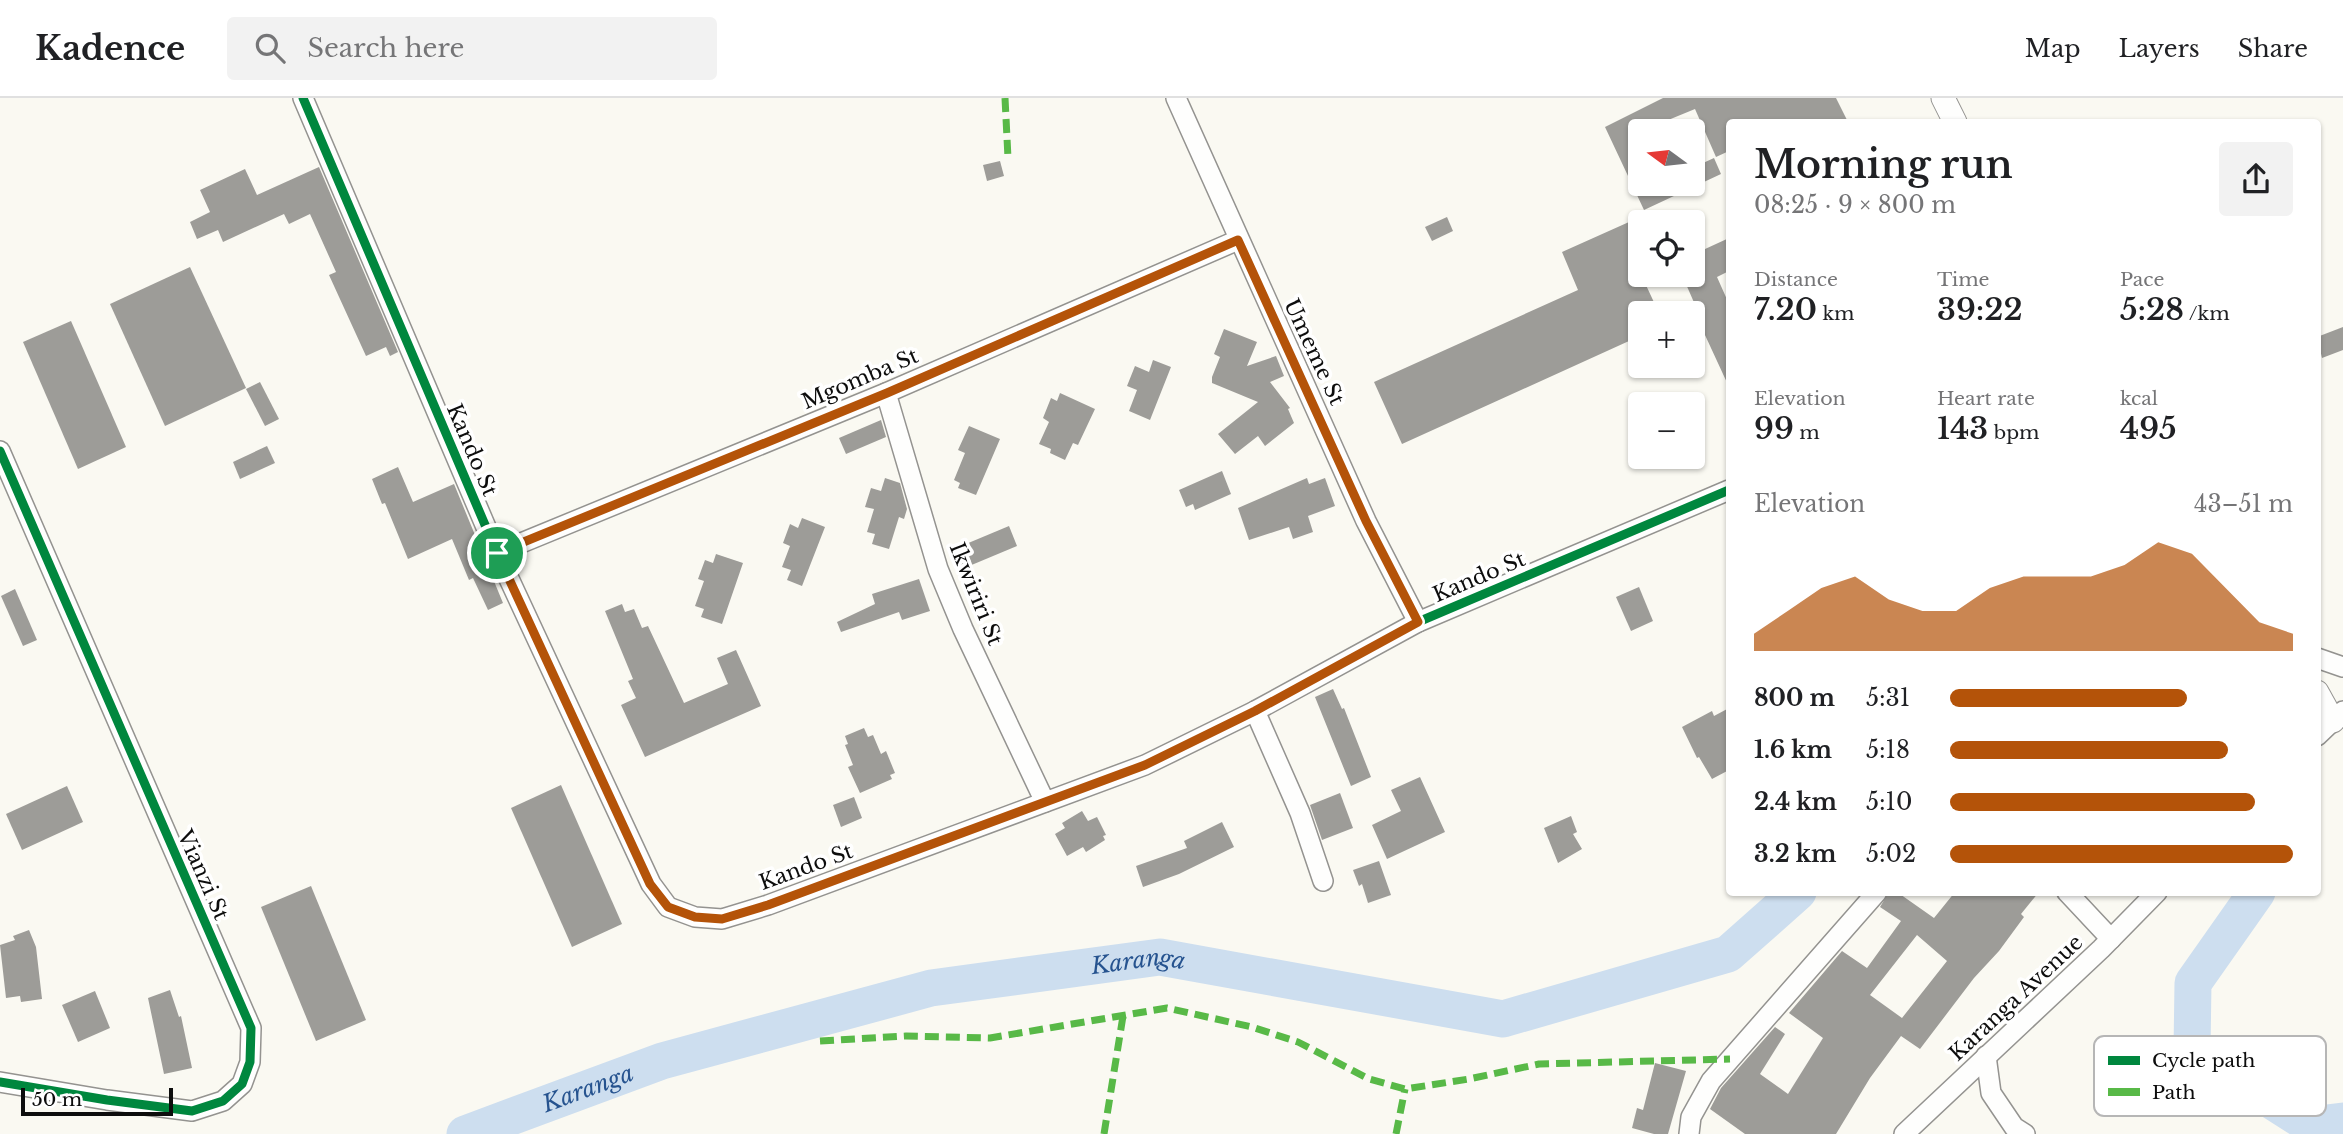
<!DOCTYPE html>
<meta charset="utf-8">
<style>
body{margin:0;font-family:"Libre Baskerville",serif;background:#f2f2f2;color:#202124;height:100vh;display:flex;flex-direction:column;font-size:26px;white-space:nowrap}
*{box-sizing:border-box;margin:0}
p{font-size:23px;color:#757577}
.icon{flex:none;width:38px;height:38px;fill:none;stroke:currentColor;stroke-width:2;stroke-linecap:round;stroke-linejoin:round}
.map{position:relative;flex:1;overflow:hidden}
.drawer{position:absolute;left:1726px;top:21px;width:595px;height:777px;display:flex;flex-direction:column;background:#fff;border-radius:7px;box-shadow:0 2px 5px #0004}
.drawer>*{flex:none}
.needle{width:46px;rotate:285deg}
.fabs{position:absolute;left:1628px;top:21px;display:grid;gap:14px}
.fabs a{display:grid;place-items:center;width:77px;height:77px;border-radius:7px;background:#fff;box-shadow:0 2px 5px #0004;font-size:35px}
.scale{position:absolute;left:21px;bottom:18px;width:152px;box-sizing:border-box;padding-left:7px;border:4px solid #0d0d0d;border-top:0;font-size:19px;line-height:24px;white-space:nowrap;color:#0d0d0d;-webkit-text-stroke:5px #fff;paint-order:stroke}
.pin{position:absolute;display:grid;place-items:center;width:60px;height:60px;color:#fff;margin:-30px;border:4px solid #fff;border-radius:50%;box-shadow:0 2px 7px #0007}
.round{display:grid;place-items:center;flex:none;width:74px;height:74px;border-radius:7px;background:#f2f2f2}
.headline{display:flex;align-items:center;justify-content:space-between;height:119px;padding:0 28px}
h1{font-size:38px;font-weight:600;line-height:52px}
.stats{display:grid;grid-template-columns:repeat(3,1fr);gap:10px;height:119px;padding:7px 28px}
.stats div{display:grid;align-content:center}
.stats b{font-size:30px;font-weight:600}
.stats small{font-size:19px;font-weight:400}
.stats p{font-size:19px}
.chart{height:196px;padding:14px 28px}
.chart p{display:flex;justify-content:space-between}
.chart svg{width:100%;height:126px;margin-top:7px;fill:#b45309;opacity:.7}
ul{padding:0 28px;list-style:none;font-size:23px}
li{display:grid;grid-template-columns:112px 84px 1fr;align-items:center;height:52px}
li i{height:18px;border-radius:9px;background:#b45309}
header{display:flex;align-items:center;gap:42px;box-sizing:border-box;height:98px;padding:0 35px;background:#fff;border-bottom:2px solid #e0e0e0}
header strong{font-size:33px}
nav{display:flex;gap:38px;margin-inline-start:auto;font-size:24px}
.search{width:490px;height:63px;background:#f2f2f2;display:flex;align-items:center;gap:18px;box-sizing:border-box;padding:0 24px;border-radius:7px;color:#757577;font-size:26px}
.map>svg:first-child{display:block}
</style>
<header>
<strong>Kadence</strong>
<div class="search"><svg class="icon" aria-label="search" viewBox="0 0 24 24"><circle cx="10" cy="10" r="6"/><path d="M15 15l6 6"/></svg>Search here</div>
<nav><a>Map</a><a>Layers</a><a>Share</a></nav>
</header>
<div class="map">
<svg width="2343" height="1036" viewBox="0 0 2343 1036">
<rect width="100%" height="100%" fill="#faf9f2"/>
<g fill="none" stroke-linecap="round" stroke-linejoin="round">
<g stroke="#cddeef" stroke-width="37">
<polyline points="2257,794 2193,885 2192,952 2310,1027 2343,1023"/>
<path id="s1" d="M465 1036 662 963 931 890 1160 859 1503 921 1728 856 1798 794"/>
</g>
</g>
<g fill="#9d9c98" fill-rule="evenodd">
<polygon points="1663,0 1836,0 1848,24 1729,24 1729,53 1716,59 1695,11 1656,27 1659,33 1640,33 1640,86 1692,86 1692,70 1714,60 1721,76 1644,112 1605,29"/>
<polygon points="1000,63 1004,78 987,83 983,67"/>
<polygon points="319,69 398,254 390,258 386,249 366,258 329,177 336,174 310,116 289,126 284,116 223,144 218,132 197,141 190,124 210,114 200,92 245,71 257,97"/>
<polygon points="1447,119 1453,133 1432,143 1425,129"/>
<polygon points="1629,124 1640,147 1640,189 1645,185 1659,215 1640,215 1640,238 1402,346 1374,284 1578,192 1562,154"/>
<polygon points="1729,140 1729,173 1717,179 1729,206 1729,289 1693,211 1696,209 1682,177 1692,177 1692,157"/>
<polygon points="190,169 246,290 165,328 110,206"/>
<polygon points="71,223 126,349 78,371 23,244"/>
<polygon points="2343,229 2343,252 2322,260 2317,239"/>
<polygon points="1224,231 1257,244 1247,268 1276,258 1284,278 1270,284 1290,310 1288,311 1294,325 1265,348 1258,338 1235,356 1218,336 1258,304 1212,285 1212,279 1220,259 1214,256"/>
<polygon points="1153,262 1171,269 1150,322 1129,313 1137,292 1127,288 1135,268 1149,274"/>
<polygon points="260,284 279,321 265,328 246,291"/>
<polygon points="1060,295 1095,311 1078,347 1073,345 1065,362 1050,355 1051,351 1039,346 1049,324 1043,320 1051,300 1057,303"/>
<polygon points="881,322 886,339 846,356 839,340"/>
<polygon points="969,328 1000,341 976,397 958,390 960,385 954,382 965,355 958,352"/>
<polygon points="267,348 275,365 240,381 233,364"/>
<polygon points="398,369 413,404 454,386 503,505 488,512 473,480 469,482 452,441 408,461 385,405 382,406 372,381"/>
<polygon points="1222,373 1231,396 1195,412 1193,406 1186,409 1179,392"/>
<polygon points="885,380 900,385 907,411 904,421 899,419 889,451 872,446 875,436 867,434 874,411 865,409 871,390 881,393"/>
<polygon points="1307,380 1309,386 1325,380 1335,408 1308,418 1313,434 1293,441 1289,429 1249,442 1238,410"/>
<polygon points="802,420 825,429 802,488 787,482 791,472 782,469 790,448 783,445 790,426 798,430"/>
<polygon points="1009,428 1017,448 962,471 954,451"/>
<polygon points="716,456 743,465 722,526 701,519 704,511 695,508 704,483 698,481 705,462 713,465"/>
<polygon points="919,481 930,513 902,522 899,514 841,534 837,524 875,506 872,496"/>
<polygon points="1639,489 1653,523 1631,533 1616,499"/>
<polygon points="15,491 37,542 23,548 1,498"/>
<polygon points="622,506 625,514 634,511 642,530 648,528 684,605 728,586 717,560 736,552 761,608 645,659 621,607 636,600 628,583 633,581 605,513"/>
<polygon points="1333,591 1342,611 1344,610 1371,679 1351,688 1315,599"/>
<polygon points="1729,610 1729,672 1712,681 1699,659 1697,660 1682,629 1712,613 1714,618"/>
<polygon points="864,630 868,639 873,637 881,656 886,653 895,675 890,677 892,681 860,695 848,669 853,667 845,647 848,646 845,638"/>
<polygon points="1420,679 1445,734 1387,761 1372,727 1401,713 1391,692"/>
<polygon points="561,687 622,826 572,849 511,710"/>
<polygon points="67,688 83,724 22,752 6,716"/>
<polygon points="1340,695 1353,730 1322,742 1310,707"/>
<polygon points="854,699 862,720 841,729 833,707"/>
<polygon points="1082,713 1088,723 1097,719 1106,737 1103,738 1105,742 1086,754 1083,749 1067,758 1055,736 1065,730 1062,725"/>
<polygon points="1571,718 1577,734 1573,736 1582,751 1558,765 1544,730"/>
<polygon points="1222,724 1234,749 1179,776 1143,789 1136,768 1187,750 1184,743"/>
<polygon points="1379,763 1391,797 1368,805 1362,786 1359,788 1353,772"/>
<polygon points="311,788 366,922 316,943 261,809"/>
<path d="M1889 794H1897L1934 820 1955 794H2039L2021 816 2024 819 1999 853 1974 880 1920 951 1901 938 1870 980 1836 1036H1745L1710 1011 1721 990 1775 929 1785 936 1760 976 1788 996 1823 940 1789 915 1842 853 1867 870 1901 823 1880 809ZM1917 837 1947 863 1902 920 1870 897Z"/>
<polygon points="29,832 36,849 42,901 21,904 20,898 6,900 0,847 15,842 13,838"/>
<polygon points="170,892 179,919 181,918 192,970 164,976 148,900"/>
<polygon points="95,893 110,930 78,944 62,907"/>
<polygon points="1655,965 1686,973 1668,1036 1654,1036 1632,1030 1637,1010 1643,1012"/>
</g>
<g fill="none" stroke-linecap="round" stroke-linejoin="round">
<g stroke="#949390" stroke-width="22">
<g id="minor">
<polyline points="303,0 497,455 651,786 668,809 695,819 722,821 768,807 1145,667 1255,613 1418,524 1729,392"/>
<polyline points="1176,0 1366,423 1418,524"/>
<polyline points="886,295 938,471 963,531 1045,704"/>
<polyline points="0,353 251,930 250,964 242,986 223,1003 192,1013 107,1002 0,984"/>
<polyline points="497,455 886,295 1238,142"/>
<polyline points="2317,560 2343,569"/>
<polyline points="1255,613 1300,715 1323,783"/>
<polyline points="2317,638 2343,613"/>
<polyline points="2067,794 2111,841"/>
<polyline points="1986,958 1991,995 2014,1029 2025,1036"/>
<polyline points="1689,1036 1691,1019 1711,983 1877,794"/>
<polyline points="1904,1036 2101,851 2157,794"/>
</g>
</g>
<g stroke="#949390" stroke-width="25">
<g id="tertiary">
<polyline points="1943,0 1955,24"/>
<polyline points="2317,594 2333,623"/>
</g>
</g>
<use href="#minor" stroke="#fefefd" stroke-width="19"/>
<use href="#tertiary" stroke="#fefefd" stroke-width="23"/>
<g stroke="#58b947" stroke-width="7" stroke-dasharray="14 7" stroke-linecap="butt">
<polyline points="1005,0 1008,60"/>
<polyline points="820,943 906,938 990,940 1167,910 1252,929 1298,944 1369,981 1405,991 1469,981 1539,966 1730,961"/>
<polyline points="1104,1036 1123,918"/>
<polyline points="1396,1036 1405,991"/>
</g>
<g stroke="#fff" stroke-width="13">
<g id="cycleway">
<polyline points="303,0 497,455 651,786 668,809 695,819 722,821 768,807 1145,667 1255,613 1418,524 1729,392"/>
<polyline points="0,353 251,930 250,964 242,986 223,1003 192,1013 107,1002 0,984"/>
</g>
</g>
<use href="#cycleway" stroke="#00873e" stroke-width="9"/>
</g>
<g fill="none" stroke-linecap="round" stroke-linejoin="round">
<g stroke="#fff" stroke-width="14">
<polygon id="route" points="1238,142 1366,423 1418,524 1255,613 1145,667 768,807 722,821 695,819 668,809 650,786 497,455 887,295"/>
</g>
<use href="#route" stroke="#b45309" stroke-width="9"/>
</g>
<g text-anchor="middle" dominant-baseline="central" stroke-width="7" stroke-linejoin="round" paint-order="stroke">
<g font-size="21" fill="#0d0d0d" stroke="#fff">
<text transform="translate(1314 254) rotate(65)">Umeme St</text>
<text transform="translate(860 281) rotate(-23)">Mgomba St</text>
<text transform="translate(472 352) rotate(67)">Kando St</text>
<text transform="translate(1479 479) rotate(-23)">Kando St</text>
<text transform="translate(976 496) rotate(68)">Ikwiriri St</text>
<text transform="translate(806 769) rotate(-20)">Kando St</text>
<text transform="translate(203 777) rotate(66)">Vianzi St</text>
<text transform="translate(2016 900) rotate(-43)">Karanga Avenue</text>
</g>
<g font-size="23" font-style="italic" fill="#26538f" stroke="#fff">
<text stroke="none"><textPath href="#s1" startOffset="698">Karanga</textPath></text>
<text stroke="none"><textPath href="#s1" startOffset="131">Karanga</textPath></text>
</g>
</g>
<rect x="2094" y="938" width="232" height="80" rx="10" fill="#fff" stroke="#b6b6b6" stroke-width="2"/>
<rect x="2108" y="958" width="32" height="9" fill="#00873e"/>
<rect x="2108" y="990" width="32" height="8" fill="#58b947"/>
<g font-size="19" fill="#0d0d0d">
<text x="2152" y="969">Cycle path</text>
<text x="2152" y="1001">Path</text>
</g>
</svg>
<div class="fabs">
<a><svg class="needle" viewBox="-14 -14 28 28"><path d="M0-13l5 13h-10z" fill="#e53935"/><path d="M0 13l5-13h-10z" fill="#757577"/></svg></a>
<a><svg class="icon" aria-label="locate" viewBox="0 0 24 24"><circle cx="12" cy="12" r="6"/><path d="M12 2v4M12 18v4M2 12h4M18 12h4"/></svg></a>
<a>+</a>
<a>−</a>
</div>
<div class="scale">50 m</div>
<div class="pin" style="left:497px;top:455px;background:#1e9e55"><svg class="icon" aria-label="arrive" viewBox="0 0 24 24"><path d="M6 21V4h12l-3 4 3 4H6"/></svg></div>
<section class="drawer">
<div class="headline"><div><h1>Morning run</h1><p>08:25 · 9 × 800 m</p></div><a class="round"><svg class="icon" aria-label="share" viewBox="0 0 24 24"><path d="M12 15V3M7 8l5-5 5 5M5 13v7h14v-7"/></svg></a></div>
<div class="stats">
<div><p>Distance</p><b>7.20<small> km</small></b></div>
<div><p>Time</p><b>39:22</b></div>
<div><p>Pace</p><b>5:28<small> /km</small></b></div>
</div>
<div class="stats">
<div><p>Elevation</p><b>99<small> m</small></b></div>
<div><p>Heart rate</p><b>143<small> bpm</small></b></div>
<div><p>kcal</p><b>495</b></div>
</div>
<div class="chart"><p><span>Elevation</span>43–51 m</p>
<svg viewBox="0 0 160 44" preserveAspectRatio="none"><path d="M0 44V38L10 30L20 22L30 18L40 26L50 30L60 30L70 22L80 18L90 18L100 18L110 14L120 6L130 10L140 22L150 34L160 38V44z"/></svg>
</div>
<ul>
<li><b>800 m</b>5:31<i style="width:69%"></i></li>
<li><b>1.6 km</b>5:18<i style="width:81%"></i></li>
<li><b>2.4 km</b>5:10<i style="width:89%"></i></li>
<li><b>3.2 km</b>5:02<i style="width:100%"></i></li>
</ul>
</section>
</div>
